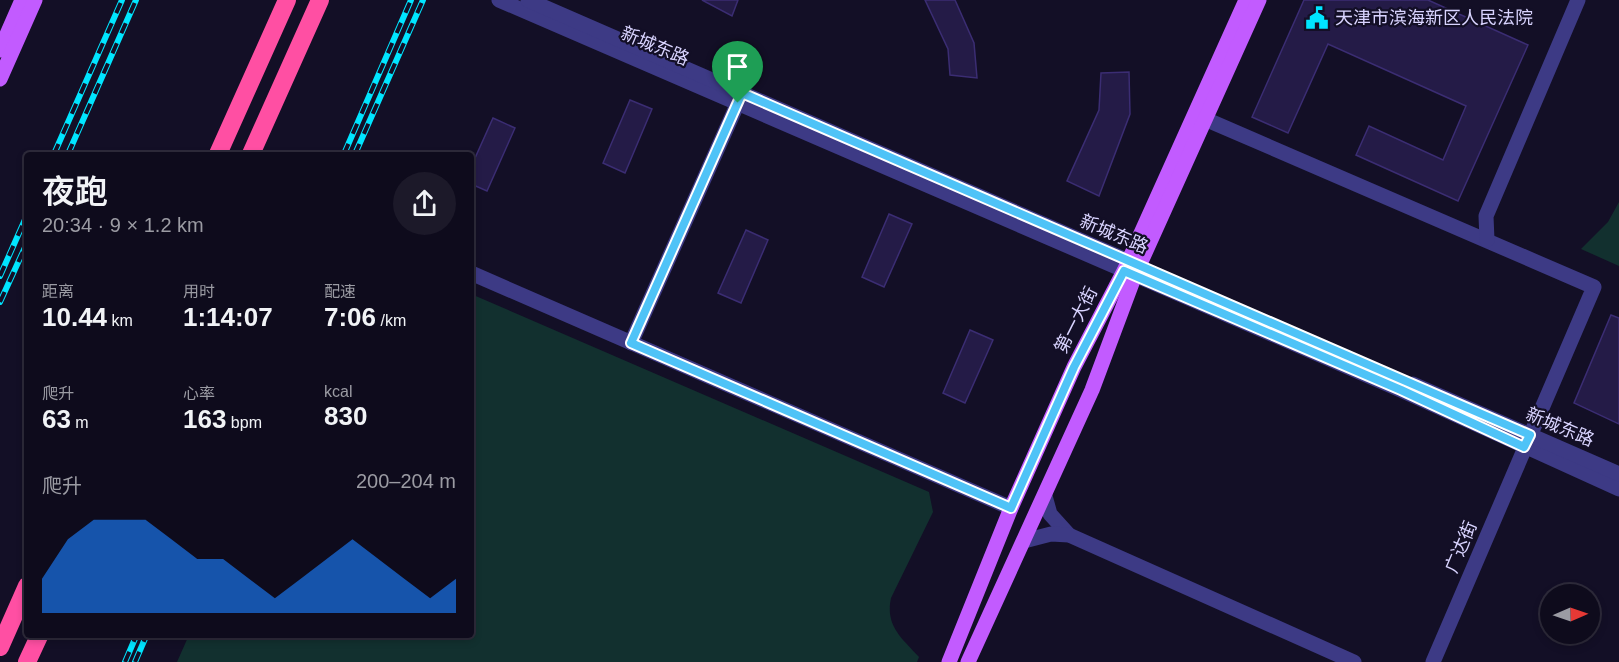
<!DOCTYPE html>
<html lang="zh">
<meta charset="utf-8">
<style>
body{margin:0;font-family:Helvetica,"Noto Sans SC",sans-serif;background:#1c1929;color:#f1f3f6;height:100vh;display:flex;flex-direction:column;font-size:22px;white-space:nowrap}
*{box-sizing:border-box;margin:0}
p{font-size:20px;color:#9b9ba3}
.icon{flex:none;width:33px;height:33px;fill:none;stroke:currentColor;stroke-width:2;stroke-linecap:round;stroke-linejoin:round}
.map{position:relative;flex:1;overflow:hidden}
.drawer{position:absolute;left:24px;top:152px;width:450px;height:486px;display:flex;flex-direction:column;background:#0e0b1c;border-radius:6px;box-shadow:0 3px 9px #0003,0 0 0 2px #2e2b3b}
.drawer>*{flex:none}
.needle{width:39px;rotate:88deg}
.fabs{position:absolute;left:1540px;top:584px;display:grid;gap:12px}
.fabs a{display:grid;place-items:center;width:60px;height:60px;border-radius:50%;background:#0e0b1c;box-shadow:0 3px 9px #0003,0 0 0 2px #2e2b3b;font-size:30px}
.pin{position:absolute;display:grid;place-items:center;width:51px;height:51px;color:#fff;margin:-62px -26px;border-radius:50% 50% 50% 0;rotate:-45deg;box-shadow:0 0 6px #0007}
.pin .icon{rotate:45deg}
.round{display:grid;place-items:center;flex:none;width:63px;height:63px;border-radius:32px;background:#1c1929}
.head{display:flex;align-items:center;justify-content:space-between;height:102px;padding:0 18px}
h1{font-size:33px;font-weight:600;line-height:45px}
.metrics{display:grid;grid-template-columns:repeat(3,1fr);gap:9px;height:102px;padding:6px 18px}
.metrics div{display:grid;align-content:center}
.metrics b{font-size:26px;font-weight:600}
.metrics small{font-size:16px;font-weight:400}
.metrics p{font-size:16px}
.chart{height:168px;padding:12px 18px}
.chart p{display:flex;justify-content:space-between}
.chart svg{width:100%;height:108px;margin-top:6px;fill:#1a73e8;opacity:.7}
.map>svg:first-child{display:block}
</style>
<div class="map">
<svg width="1619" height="662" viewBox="0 0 1619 662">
<rect width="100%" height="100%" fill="#130f26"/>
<g fill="#12302f">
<polygon points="1619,202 1619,266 1581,249 1608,222"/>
<path d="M471 294 929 492 933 512 891 598C885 626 902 638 919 657L917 662H177L189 635 471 634Z"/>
</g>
<g fill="#241b47" stroke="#3b2d73" stroke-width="1.5">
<polygon points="702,0 738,0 732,16"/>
<polygon points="925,0 955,0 974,43 977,78 950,75 948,49"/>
<polygon points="1304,0 1428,0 1528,45 1458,201 1356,155 1369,126 1443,160 1466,106 1328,44 1288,133 1252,117"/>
<polygon points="1129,72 1130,114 1099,196 1067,181 1099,110 1101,73"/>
<polygon points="630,100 652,109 625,173 603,163"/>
<polygon points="493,118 515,128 487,191 471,184 471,167"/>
<polygon points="889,214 912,224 884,287 862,277"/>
<polygon points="746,230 768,240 741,303 718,293"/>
<polygon points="1611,315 1619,318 1619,424 1574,403"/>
<polygon points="970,330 993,340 965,403 943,393"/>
</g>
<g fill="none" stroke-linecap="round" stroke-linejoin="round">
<g stroke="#3d3a85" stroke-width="15">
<polyline points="499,0 1401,390 1619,489"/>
<polyline points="528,0 1140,266"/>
<polyline points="1205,119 1594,287 1433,662"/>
<polyline points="1487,240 1486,216 1578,0"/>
<polyline points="471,273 1011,508"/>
<polyline points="631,343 741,96"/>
<polyline points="1413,384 1619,474"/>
<polyline points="1045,496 1050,514 1069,535"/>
<polyline points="1024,541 1051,534 1069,535 1354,662"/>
</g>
<g stroke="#c25bff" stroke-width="15">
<polyline points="0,50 22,0"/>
<polyline points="0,79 35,0"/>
<polyline points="949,662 1011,508 1074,367 1124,271 1246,0"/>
<polyline points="968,662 1092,390 1135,275 1259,0"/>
</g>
<g stroke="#ff4fa3" stroke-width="18">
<polyline points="218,154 287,0"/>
<polyline points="251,154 320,0"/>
<polyline points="0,647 27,586"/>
<polyline points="27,662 40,634"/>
</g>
<g stroke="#00e5ff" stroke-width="6">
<g id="rail">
<polyline points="54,154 122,0"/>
<polyline points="68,154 136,0"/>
<polyline points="344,154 411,0"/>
<polyline points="355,154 423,0"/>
<polyline points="0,276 27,215"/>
<polyline points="0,302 27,243"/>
<polyline points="125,662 137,634"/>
<polyline points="135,662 147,634"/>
</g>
</g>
<use href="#rail" stroke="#130f26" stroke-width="4" stroke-dasharray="11" stroke-linecap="butt"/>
</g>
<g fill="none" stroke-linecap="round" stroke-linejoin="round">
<g stroke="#fff" stroke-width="12">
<polygon id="route" points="742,93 1530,435 1524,447 1401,390 1124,271 1074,367 1011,508 631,343"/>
</g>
<use href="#route" stroke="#4fc3f7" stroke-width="8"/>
</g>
<defs>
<g id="civic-bare" transform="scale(1.8)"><path d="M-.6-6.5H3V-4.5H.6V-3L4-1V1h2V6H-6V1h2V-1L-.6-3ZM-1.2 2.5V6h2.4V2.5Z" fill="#00e5ff" stroke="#130f26" stroke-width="2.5" paint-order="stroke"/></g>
</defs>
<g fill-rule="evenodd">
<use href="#civic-bare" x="1317" y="18"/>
</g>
<g text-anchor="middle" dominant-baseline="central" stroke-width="4.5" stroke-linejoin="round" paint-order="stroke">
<g font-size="18" fill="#d9d4ff" stroke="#130f26" text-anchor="start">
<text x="1335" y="18">天津市滨海新区人民法院</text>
</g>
<g font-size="18" fill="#d9d4ff" stroke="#130f26">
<text transform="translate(655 46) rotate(23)">新城东路</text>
<text transform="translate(1114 234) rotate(23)">新城东路</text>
<text transform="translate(1076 320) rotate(-63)">第一大街</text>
<text transform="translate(1560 427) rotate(23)">新城东路</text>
<text transform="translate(1461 547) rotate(-67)">广达街</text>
</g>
</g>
</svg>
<div class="fabs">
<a><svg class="needle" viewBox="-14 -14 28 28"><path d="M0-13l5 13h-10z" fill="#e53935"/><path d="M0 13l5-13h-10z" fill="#9b9ba3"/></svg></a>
</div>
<div class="pin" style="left:738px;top:103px;background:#1e9e55"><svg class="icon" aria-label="arrive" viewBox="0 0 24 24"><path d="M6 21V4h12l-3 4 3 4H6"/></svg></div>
<section class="drawer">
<div class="head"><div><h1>夜跑</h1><p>20:34 · 9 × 1.2 km</p></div><a class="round"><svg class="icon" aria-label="share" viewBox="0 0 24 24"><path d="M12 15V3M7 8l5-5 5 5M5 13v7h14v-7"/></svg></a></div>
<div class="metrics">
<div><p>距离</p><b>10.44<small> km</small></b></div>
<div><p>用时</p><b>1:14:07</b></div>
<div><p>配速</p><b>7:06<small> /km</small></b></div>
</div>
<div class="metrics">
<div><p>爬升</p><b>63<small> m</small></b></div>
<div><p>心率</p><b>163<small> bpm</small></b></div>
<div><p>kcal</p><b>830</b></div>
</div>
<div class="chart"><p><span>爬升</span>200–204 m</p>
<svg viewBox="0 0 160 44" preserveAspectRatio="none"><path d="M0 44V30L10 14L20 6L30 6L40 6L50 14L60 22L70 22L80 30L90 38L100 30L110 22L120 14L130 22L140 30L150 38L160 30V44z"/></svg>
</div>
</section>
</div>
